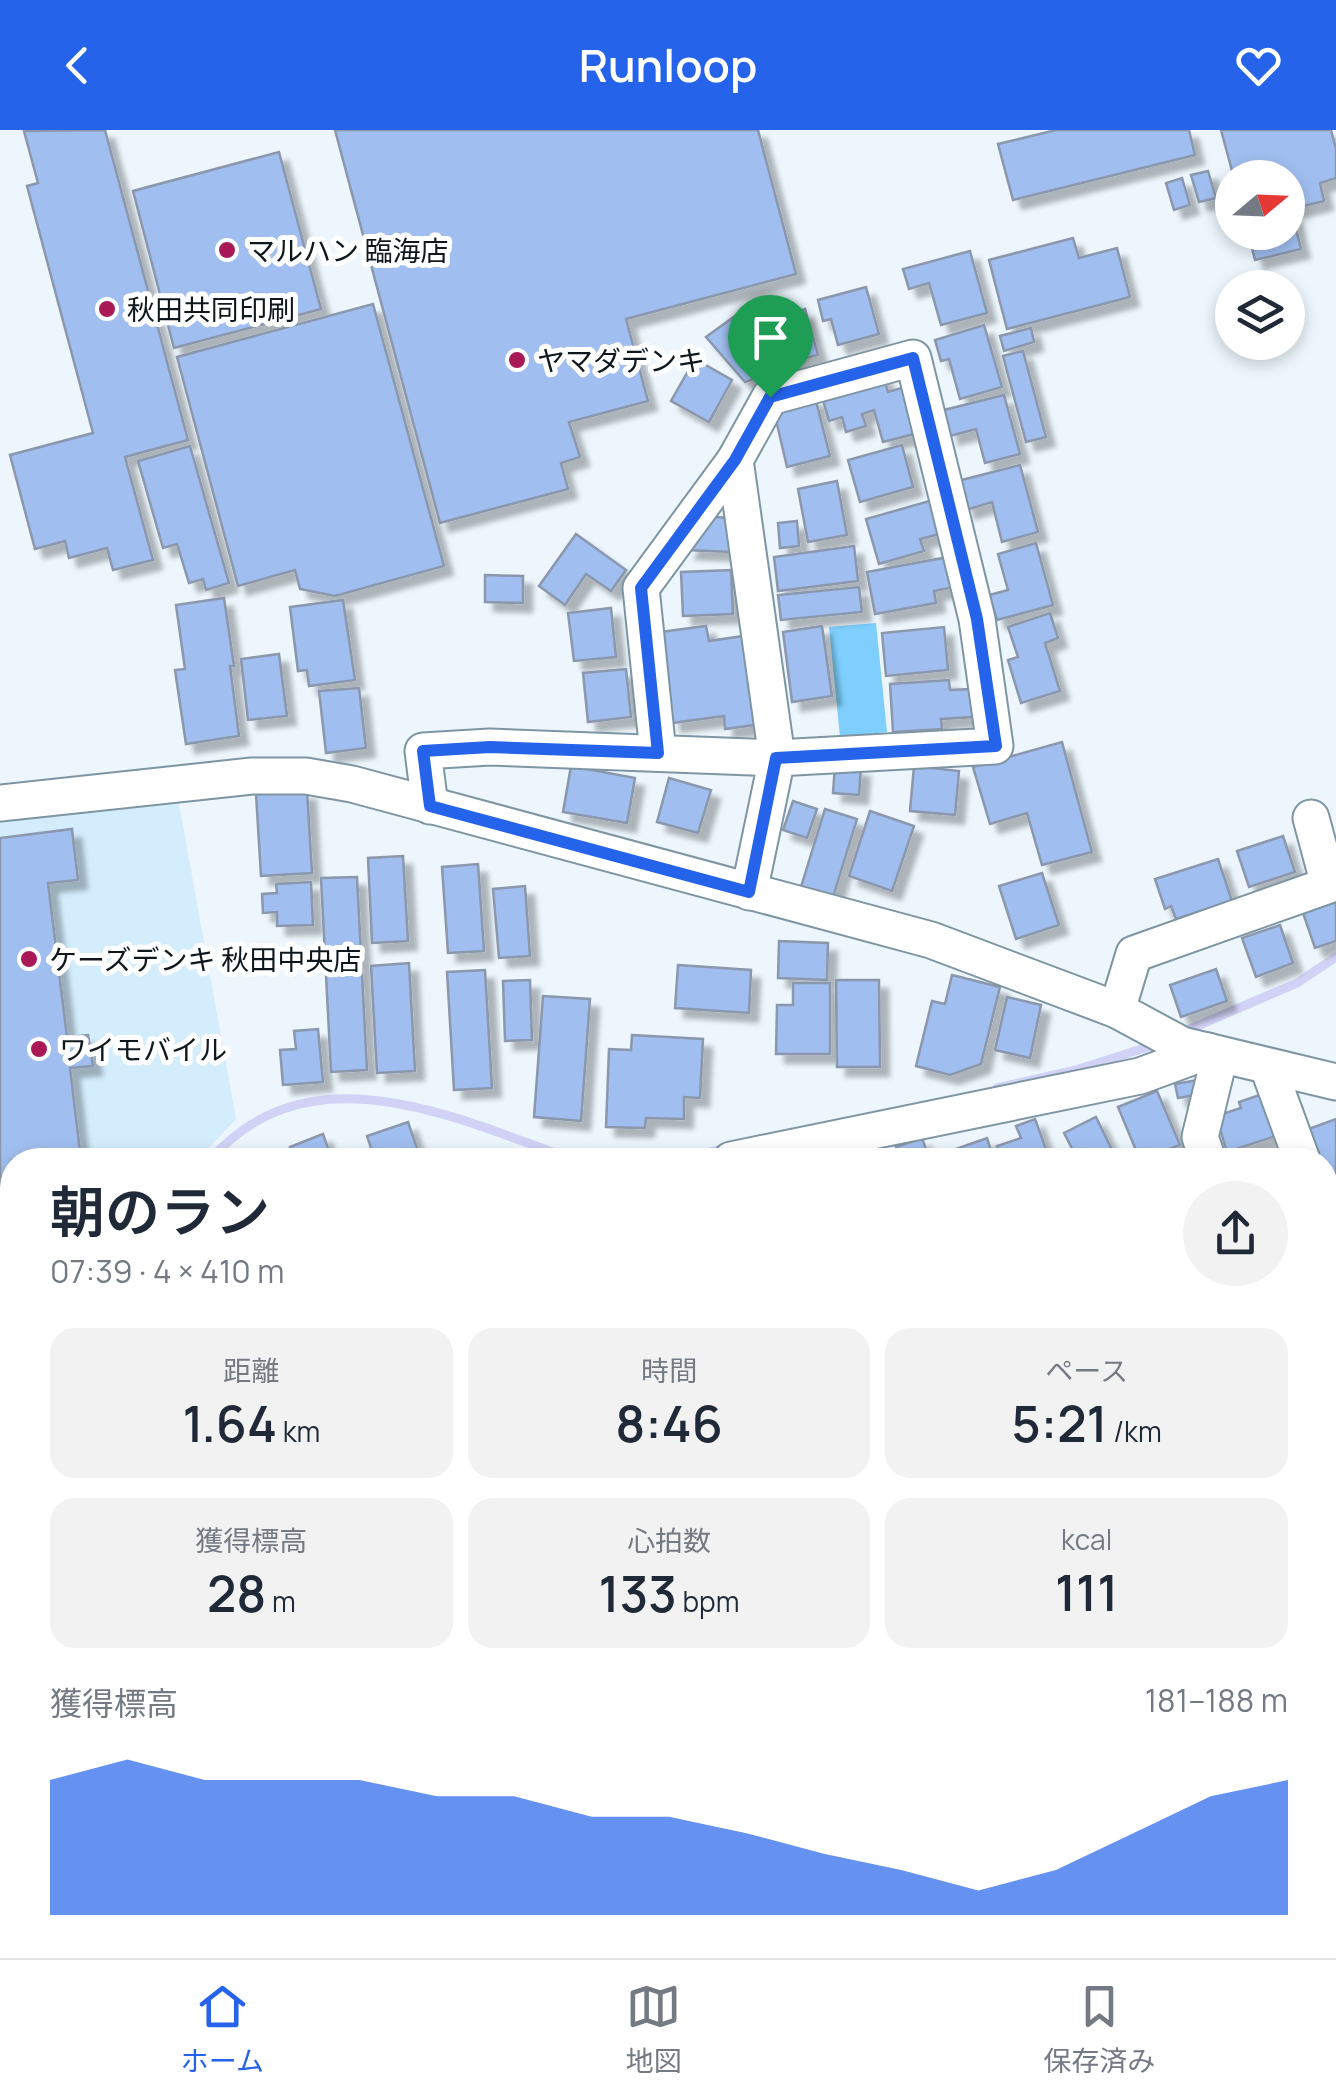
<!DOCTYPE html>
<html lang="ja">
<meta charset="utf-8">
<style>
body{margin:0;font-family:Manrope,"Noto Sans JP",sans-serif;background:#f2f2f3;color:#1f2937;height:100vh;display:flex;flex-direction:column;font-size:38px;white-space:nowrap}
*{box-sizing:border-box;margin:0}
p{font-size:32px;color:#747a83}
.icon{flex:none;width:55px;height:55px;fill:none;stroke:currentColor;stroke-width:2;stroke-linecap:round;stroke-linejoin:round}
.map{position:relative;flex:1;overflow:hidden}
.panel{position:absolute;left:0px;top:1018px;width:1338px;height:812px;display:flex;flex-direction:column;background:#fff;border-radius:40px 40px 0 0;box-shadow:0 5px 15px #0003}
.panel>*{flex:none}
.needle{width:65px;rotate:71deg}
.tools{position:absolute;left:1215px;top:30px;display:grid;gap:20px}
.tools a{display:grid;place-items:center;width:90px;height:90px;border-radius:50%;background:#fff;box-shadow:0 5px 15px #0003;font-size:50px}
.pin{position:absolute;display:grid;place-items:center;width:85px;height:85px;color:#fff;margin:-102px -42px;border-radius:50% 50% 50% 0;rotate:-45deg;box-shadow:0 0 10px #0007}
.pin .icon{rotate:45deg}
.round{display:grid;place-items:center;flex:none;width:105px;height:105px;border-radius:52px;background:#f2f2f3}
.head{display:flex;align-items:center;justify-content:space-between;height:170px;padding:0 50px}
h1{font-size:55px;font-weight:600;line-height:75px}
.figures{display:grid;grid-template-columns:repeat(3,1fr);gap:15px;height:170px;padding:10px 50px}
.figures div{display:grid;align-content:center;border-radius:25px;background:#f2f2f3;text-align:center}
.figures b{font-size:50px;font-weight:600}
.figures small{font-size:28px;font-weight:400}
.figures p{font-size:28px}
.chart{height:280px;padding:20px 50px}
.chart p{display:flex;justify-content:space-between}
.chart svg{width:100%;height:180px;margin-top:10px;fill:#2563eb;opacity:.7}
header{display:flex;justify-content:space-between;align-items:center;height:130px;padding:0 50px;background:#2563eb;color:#fff;font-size:45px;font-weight:600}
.dock{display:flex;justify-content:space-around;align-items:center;height:140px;border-top:2px solid #e0e1e3;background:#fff;font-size:28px;color:#747a83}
.dock a{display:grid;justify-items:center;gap:5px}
.dock .selected{color:#2563eb}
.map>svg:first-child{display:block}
</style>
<header><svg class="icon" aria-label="back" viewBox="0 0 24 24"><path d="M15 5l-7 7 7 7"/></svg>Runloop<svg class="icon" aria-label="heart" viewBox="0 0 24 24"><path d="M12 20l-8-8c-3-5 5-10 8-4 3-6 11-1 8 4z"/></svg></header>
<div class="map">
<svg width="1336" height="1828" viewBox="0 0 1336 1828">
<defs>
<filter id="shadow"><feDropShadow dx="9" dy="9" stdDeviation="2.5" flood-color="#0004"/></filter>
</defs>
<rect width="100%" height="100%" fill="#ecf6fc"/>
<polygon fill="#d3edfd" points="179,674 236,989 197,1030 12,1030 12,1182 0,1183 0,690"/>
<g fill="#7ecffd">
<polygon points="876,493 887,602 840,607 829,497"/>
<polygon points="1336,1768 1336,1828 1127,1828 1155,1818 1325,1818 1325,1770"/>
<polygon points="638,1818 847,1818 851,1828 642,1828"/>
</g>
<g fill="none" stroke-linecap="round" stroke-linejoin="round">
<g stroke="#d2d2f7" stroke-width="9">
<polyline points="1183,902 1297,853 1336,827"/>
<polyline points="997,958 1076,940 1160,913"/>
<path d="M210 1030C307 918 452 986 566 1027L582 1030"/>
<polyline points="642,1030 698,1025 728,1018"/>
<polyline points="0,1391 12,1350"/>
<polyline points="334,1818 337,1828"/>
</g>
</g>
<g fill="#a0beef" stroke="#8b97ac" stroke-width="2.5" filter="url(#shadow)">
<polygon points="105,0 188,310 125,327 153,430 113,440 107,418 69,428 65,411 35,419 10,325 93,303 27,56 38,53 24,1"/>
<polygon points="335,0 758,0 796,144 626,189 648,271 569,292 580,327 561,333 568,359 440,393"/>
<polygon points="1056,0 1189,0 1195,25 1013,70 998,14"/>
<polygon points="1221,0 1331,0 1336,19 1336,48 1320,53 1324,71 1291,79 1301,119 1255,130 1248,102 1288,102 1288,48 1234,48"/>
<polygon points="279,22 321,179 174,218 133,61"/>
<polygon points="1208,41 1216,68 1199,72 1191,45"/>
<polygon points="1182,48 1190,75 1174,80 1166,53"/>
<polygon points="1073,108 1079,128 1117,118 1130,167 1007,199 989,130"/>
<polygon points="970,121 987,183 941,195 929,153 909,159 903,139"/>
<polygon points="866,157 879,204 838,215 831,189 823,191 818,170"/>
<polygon points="788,171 791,183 805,179 818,225 771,238 755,180"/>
<polygon points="373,174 444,436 335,466 300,459 295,440 238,456 177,227"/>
<polygon points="735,186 759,247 745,252 706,207"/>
<polygon points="984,195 1002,257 960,269 949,229 941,231 935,210"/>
<polygon points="1031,198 1034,212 1004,221 1000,206"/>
<polygon points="1023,221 1046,307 1026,312 1003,226"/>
<polygon points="695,229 732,250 709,292 671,271"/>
<polygon points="883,245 888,262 905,257 918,303 883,312 874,280 862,284 866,296 846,302 842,287 829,291 821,263"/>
<polygon points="1004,265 1020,324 985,333 976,299 950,306 944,280"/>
<polygon points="815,267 830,326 787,337 773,277"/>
<polygon points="902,315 913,357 860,372 848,330"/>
<polygon points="190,316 229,453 206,460 203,449 189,453 177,414 163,418 138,331"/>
<polygon points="1020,335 1038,402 1002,412 992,372 966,380 958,351"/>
<polygon points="837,351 847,405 808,412 798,359"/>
<polygon points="933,370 943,403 920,409 924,421 879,434 866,389"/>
<polygon points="705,386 727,388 732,422 686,420"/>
<polygon points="797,391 799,416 780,418 778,393"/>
<polygon points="576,404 626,440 611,461 586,444 565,475 539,456"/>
<polygon points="1036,413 1053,475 997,490 989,465 1008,460 998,424"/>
<polygon points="854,416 858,451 778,461 774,427"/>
<polygon points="948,427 954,457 934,461 936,473 875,484 867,442"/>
<polygon points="731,440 733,484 683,486 681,442"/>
<polygon points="485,445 523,446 523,473 485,472"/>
<polygon points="859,457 862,482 781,490 778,465"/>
<polygon points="224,468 234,536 230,536 239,606 186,614 175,540 185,539 176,475"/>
<polygon points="343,470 355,550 309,556 307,540 298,541 290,477"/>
<polygon points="611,478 616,527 574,531 568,483"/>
<polygon points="1050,483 1058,508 1045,513 1060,561 1021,573 1008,530 1018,527 1008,497"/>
<polygon points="706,496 709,511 743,506 755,595 725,599 724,586 672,593 660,502"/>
<polygon points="822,496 832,566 792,572 783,502"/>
<polygon points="944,497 948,540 886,546 882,503"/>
<polygon points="279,524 287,586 248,590 241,529"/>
<polygon points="626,539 631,587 588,592 583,543"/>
<polygon points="949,550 950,560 971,559 973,587 941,589 942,599 893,602 890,554"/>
<polygon points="359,558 366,618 326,623 319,561"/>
<polygon points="1062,612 1092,722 1042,735 1027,683 990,694 973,637"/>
<polygon points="835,635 861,638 859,665 833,663"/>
<polygon points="571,636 635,648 627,693 563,682"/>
<polygon points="914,636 959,641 955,685 910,681"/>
<polygon points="669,648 711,660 698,703 657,692"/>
<polygon points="307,661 312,743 261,746 256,664"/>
<polygon points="793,671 817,679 807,708 783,700"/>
<polygon points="825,679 857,689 833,767 801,757"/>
<polygon points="870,681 914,696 892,761 849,746"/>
<polygon points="72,699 78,750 48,753 67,907 88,905 93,936 70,938 81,1030 12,1030 12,1104 0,1106 0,708"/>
<polygon points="1283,706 1295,742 1249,757 1237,721"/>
<polygon points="403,726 408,811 372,813 368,728"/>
<polygon points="1218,729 1232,771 1176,789 1171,776 1165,779 1155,749"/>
<polygon points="478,734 484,821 448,823 442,737"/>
<polygon points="1042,743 1059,795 1016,809 999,756"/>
<polygon points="357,747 367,940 331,942 321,748"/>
<polygon points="311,752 313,795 277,796 277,782 263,783 262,764 277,763 276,754"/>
<polygon points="525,756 530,826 499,828 493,759"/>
<polygon points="1336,768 1336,811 1315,818 1302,780"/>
<polygon points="1280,795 1293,833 1256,847 1242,808"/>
<polygon points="779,811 828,813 827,850 778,848"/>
<polygon points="409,833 415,941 377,943 371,836"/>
<polygon points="678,835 751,840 749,883 675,878"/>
<polygon points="1216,839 1227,871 1181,887 1170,855"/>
<polygon points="485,840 492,958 454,960 447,842"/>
<polygon points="952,845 1000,857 981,934 950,945 916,936 932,871 945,874"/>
<polygon points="530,850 532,910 505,911 503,851"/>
<polygon points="836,850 879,850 880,937 837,937"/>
<polygon points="793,853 830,853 830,924 776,924 777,875 793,875"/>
<polygon points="543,866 590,869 581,991 534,987"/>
<polygon points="1007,867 1041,875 1030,928 995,920"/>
<polygon points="318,899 323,952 283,955 280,920 296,919 294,901"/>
<polygon points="632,905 703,909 700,968 684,967 684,989 646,988 645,998 606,997 609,919 631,920"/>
<polygon points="1198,950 1201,964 1178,968 1175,954"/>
<polygon points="1157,961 1180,1015 1140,1030 1118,977"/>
<polygon points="1265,963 1279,1005 1227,1022 1216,986 1241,978 1239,972"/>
<polygon points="1096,987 1117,1030 1078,1030 1064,1003"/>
<polygon points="1035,989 1050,1030 1001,1030 997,1016 1021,1008 1016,996"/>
<polygon points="1336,989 1336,1091 1325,1061 1325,1030 1314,1030 1303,1001"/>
<polygon points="408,992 421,1030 375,1030 367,1006"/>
<polygon points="323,1004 332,1030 295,1030 290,1017"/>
<polygon points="922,1008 930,1030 900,1030 896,1017"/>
<polygon points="987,1008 994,1030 938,1030 936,1026"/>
<polygon points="1336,1257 1336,1287 1328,1289 1331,1296 1327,1297 1336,1327 1325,1331 1325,1261"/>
<polygon points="0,1258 12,1261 12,1303 0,1300"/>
<polygon points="0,1306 12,1309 1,1354 0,1354"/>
<polygon points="1325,1463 1336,1491 1336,1545 1325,1549"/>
<polygon points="1336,1643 1336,1677 1325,1681 1325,1647"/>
<polygon points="7,1759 12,1774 12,1818 241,1818 246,1828 0,1828 0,1762"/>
</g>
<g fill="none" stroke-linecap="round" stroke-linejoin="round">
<g stroke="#7e95a3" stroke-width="39">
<g id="minor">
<polyline points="658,623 641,458 735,330"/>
<polyline points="0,673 252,646 306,646 352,654 931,810 1117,880 1182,915 1336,952"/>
<polyline points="430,676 423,621 490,617 777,628 995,616 977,489 913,228 770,267 735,330 777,628 749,762"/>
<polyline points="1117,880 1134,824 1329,755 1311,688"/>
<polyline points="1268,937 1302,1030"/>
<polyline points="731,1030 1140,946 1208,921"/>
<polyline points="1208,1030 1200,1007 1220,925"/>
<polyline points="1325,1093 1336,1123"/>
<polyline points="1325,1597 1336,1592"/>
<polyline points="1325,1733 1336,1731"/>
<polyline points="408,1818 412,1828"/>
<polyline points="998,1828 1029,1818"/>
</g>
</g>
<g stroke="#7d878c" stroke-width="5" stroke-dasharray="8 5" stroke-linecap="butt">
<polyline points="711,1818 715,1828"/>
<polyline points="820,1818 821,1828"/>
</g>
<use href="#minor" stroke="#fff" stroke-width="35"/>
</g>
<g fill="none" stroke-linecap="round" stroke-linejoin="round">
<g stroke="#fff" stroke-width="20">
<polygon id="route" points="913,228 977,489 996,616 776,628 749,762 430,676 423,621 490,617 658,623 641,458 735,330 770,267"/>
</g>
<use href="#route" stroke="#2563eb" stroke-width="12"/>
</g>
<g fill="#a91956" stroke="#fff" stroke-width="4">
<circle cx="227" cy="120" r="10"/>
<circle cx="107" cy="179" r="10"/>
<circle cx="517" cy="230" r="10"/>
<circle cx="29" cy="829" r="10"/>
<circle cx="39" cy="919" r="10"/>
</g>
<g text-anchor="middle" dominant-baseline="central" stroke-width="10" stroke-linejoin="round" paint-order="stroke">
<g font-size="28" fill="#0e171c" stroke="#fff" text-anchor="start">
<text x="247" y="120">マルハン 臨海店</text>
<text x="127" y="179">秋田共同印刷</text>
<text x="537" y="230">ヤマダデンキ</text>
<text x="49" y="829">ケーズデンキ 秋田中央店</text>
<text x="59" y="919">ワイモバイル</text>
</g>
</g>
</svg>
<div class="tools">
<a><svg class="needle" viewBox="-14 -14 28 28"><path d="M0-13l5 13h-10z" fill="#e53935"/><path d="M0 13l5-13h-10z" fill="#747a83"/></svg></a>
<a><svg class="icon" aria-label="layers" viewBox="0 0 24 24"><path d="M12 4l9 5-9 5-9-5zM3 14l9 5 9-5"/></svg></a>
</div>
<div class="pin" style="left:770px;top:267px;background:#1e9e55"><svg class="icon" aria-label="arrive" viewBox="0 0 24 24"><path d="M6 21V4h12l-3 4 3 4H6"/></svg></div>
<section class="panel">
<div class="head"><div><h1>朝のラン</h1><p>07:39 · 4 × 410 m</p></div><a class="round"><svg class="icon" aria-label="share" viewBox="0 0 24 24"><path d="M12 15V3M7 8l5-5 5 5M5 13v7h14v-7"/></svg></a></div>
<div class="figures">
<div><p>距離</p><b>1.64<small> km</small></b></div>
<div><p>時間</p><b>8:46</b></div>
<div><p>ペース</p><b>5:21<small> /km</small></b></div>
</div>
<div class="figures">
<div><p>獲得標高</p><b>28<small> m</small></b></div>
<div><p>心拍数</p><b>133<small> bpm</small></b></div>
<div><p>kcal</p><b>111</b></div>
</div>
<div class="chart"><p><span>獲得標高</span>181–188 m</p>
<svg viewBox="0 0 160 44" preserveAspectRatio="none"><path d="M0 44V11L10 6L20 11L30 11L40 11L50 15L60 15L70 20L80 20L90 24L100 29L110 33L120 38L130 33L140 24L150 15L160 11V44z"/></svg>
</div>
</section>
</div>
<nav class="dock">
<a class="selected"><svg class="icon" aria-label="home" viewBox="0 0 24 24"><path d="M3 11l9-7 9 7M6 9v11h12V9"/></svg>ホーム</a>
<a><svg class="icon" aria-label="map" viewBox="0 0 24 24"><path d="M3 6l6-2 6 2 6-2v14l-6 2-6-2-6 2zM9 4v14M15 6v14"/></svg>地図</a>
<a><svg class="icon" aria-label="saved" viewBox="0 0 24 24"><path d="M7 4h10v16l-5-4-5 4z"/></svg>保存済み</a>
</nav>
